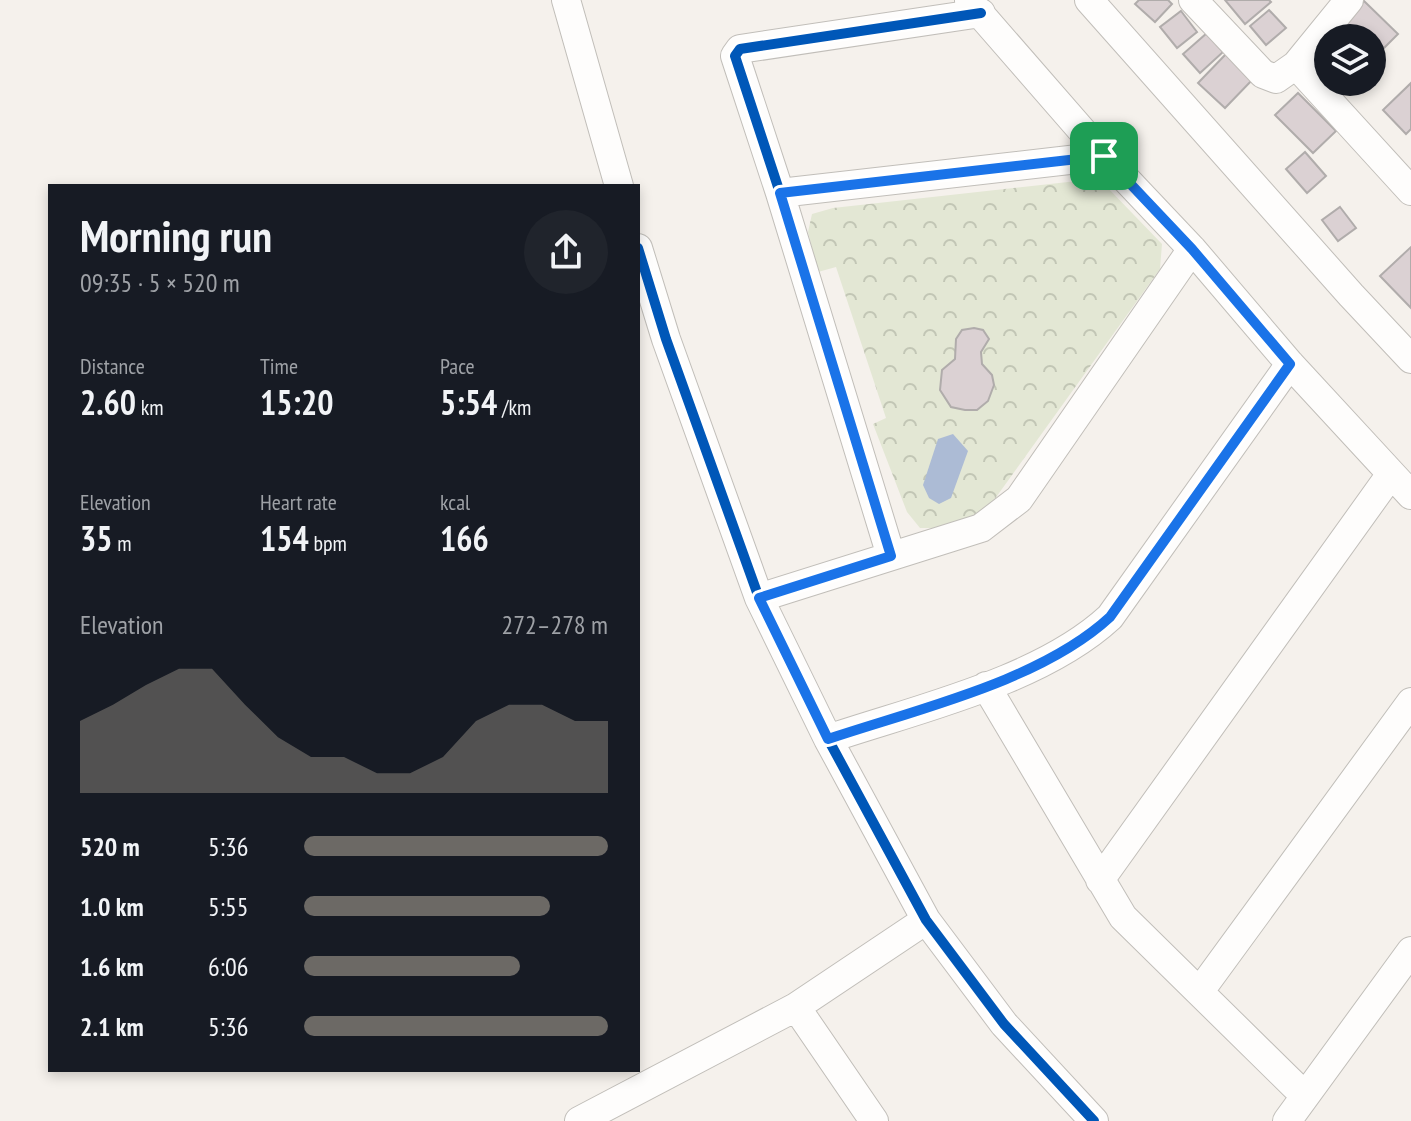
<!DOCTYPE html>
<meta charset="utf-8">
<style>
body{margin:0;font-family:"PT Sans Narrow",sans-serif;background:#20242c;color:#f1f3f6;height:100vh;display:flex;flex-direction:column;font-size:30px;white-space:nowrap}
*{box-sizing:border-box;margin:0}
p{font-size:26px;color:#9ea1a6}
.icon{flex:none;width:44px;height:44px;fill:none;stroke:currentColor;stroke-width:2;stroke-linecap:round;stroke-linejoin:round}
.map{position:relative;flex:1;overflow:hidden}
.side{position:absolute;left:48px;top:184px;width:592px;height:888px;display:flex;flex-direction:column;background:#171b24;border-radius:0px;box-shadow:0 4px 12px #0003}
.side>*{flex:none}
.tools{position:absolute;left:1314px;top:24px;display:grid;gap:16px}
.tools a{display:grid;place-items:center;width:72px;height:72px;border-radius:50%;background:#171b24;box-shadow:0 4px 12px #0003;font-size:40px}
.pin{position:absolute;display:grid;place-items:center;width:68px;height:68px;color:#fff;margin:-34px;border-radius:16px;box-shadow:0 4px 12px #0006}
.round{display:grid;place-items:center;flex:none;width:84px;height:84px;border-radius:42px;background:#20242c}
.overview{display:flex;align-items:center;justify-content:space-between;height:136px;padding:0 32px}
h1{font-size:44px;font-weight:700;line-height:60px}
.metrics{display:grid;grid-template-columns:repeat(3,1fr);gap:12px;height:136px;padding:8px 32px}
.metrics div{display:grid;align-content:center}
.metrics b{font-size:34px;font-weight:700}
.metrics small{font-size:22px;font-weight:400}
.metrics p{font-size:22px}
.chart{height:224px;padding:16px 32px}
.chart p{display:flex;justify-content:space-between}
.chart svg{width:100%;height:144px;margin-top:8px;fill:#6c6965;opacity:.7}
ul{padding:0 32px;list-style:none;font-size:26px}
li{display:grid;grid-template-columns:128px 96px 1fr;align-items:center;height:60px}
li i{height:20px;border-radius:10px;background:#6c6965}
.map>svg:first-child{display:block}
.park{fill:url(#park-crowns)}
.water{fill:#acbbd5}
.building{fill:#dbd1d3;stroke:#b0acab;stroke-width:2}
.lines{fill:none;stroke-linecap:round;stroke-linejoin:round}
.street-casing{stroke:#c1beb9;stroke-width:30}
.street{stroke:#fefdfc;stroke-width:28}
.cycleway-casing{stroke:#fff;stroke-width:15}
.cycleway{stroke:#0057b8;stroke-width:10}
.route-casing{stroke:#fff;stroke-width:16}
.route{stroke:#1a73e8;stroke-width:10}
</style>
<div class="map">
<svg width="1411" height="1121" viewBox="0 0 1411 1121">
<defs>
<pattern id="park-crowns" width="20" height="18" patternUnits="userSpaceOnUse" patternTransform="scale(2)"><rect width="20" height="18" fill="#e3e7d4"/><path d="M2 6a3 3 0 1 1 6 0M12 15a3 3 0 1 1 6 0" fill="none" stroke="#c2c6b5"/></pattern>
</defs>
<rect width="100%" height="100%" fill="#f5f1ec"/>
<path class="park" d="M1086,180l20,6 56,58 -2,25 -176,245 -47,14h-17l-13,-16 -34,-88 13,-6 -50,-151 -18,5 -10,-40 4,-18 21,-6z"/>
<path class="water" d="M953,434l15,17 -17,47 -12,6 -10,-6 -6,-13 15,-46z"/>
<path class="building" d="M1139,0h29l4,4 -17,18 -20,-18z
M1225,0h44l2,2 -26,22z
M1364,1l34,33 -22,22 -4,-4v-14h-15l-14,-15z
M1269,10l17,18 -20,17 -16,-19z
M1181,11l16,21 -20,16 -17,-21z
M1207,33l16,19 -23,21 -17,-19z
M1227,53l27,25 -29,30 -27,-25z
M1411,83v46l-5,5 -23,-24z
M1298,93l38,38 -23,22 -38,-38z
M1305,152l21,24 -19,17 -21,-24z
M1340,207l16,21 -18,13 -16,-21z
M1411,247v61l-31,-32z
M974,328l9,2 6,9 -8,13 1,12 10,11 2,10 -6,16 -11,9h-12l-14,-3 -11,-17 2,-20 13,-11 1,-20 6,-9z"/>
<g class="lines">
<g class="street-casing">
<path id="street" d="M566,0l53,186
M1089,0l262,295 60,64
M1193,0l70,74 13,5 20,-14
M1349,0l-53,65 115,126
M969,1l135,155 88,93 98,115 121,131
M780,193l324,-37
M638,248l28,91 93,259 69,141 98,181 78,104 90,97
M891,556l-111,-363 -45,-137 5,-7 241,-36
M759,598l222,-70 38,-29 173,-250
M986,686l137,231 182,179
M828,739c89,-30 213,-58 282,-122l180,-253
M1100,880l291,-406
M1200,991l211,-289
M796,1007l78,114
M579,1121l217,-114 130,-87
M1287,1121l124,-170"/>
</g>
<use href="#street" class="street"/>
<g class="cycleway-casing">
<path id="cycleway" d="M638,248l28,91 93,259 69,141 98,181 78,104 90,97
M891,556l-111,-363 -45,-137 5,-7 241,-36"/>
</g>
<use href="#cycleway" class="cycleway"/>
</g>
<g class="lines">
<g class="route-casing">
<path id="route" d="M1104,156l88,93 98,115 -180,253c-69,64 -193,92 -282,122l-69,-141 132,-42 -111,-363z"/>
</g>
<use href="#route" class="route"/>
</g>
</svg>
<div class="tools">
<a><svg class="icon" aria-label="layers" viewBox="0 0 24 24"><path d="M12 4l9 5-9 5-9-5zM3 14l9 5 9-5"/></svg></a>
</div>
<div class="pin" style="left:1104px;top:156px;background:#1e9e55"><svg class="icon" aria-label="arrive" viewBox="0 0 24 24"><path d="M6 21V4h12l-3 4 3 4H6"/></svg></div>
<section class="side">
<div class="overview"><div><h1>Morning run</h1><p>09:35 · 5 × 520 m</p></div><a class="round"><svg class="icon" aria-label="share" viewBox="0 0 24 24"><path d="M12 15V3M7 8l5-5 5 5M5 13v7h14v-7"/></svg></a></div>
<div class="metrics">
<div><p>Distance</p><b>2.60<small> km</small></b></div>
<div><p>Time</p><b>15:20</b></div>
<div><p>Pace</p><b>5:54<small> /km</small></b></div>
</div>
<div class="metrics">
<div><p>Elevation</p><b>35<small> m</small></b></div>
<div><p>Heart rate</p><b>154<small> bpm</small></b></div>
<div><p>kcal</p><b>166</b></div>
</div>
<div class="chart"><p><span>Elevation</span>272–278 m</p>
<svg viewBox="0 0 160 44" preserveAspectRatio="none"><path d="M0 44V22L10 17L20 11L30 6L40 6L50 17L60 27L70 33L80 33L90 38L100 38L110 33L120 22L130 17L140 17L150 22L160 22V44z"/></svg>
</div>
<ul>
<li><b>520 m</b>5:36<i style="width:100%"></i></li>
<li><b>1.0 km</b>5:55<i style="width:81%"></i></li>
<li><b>1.6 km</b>6:06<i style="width:71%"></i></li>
<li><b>2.1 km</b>5:36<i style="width:100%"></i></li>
</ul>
</section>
</div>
